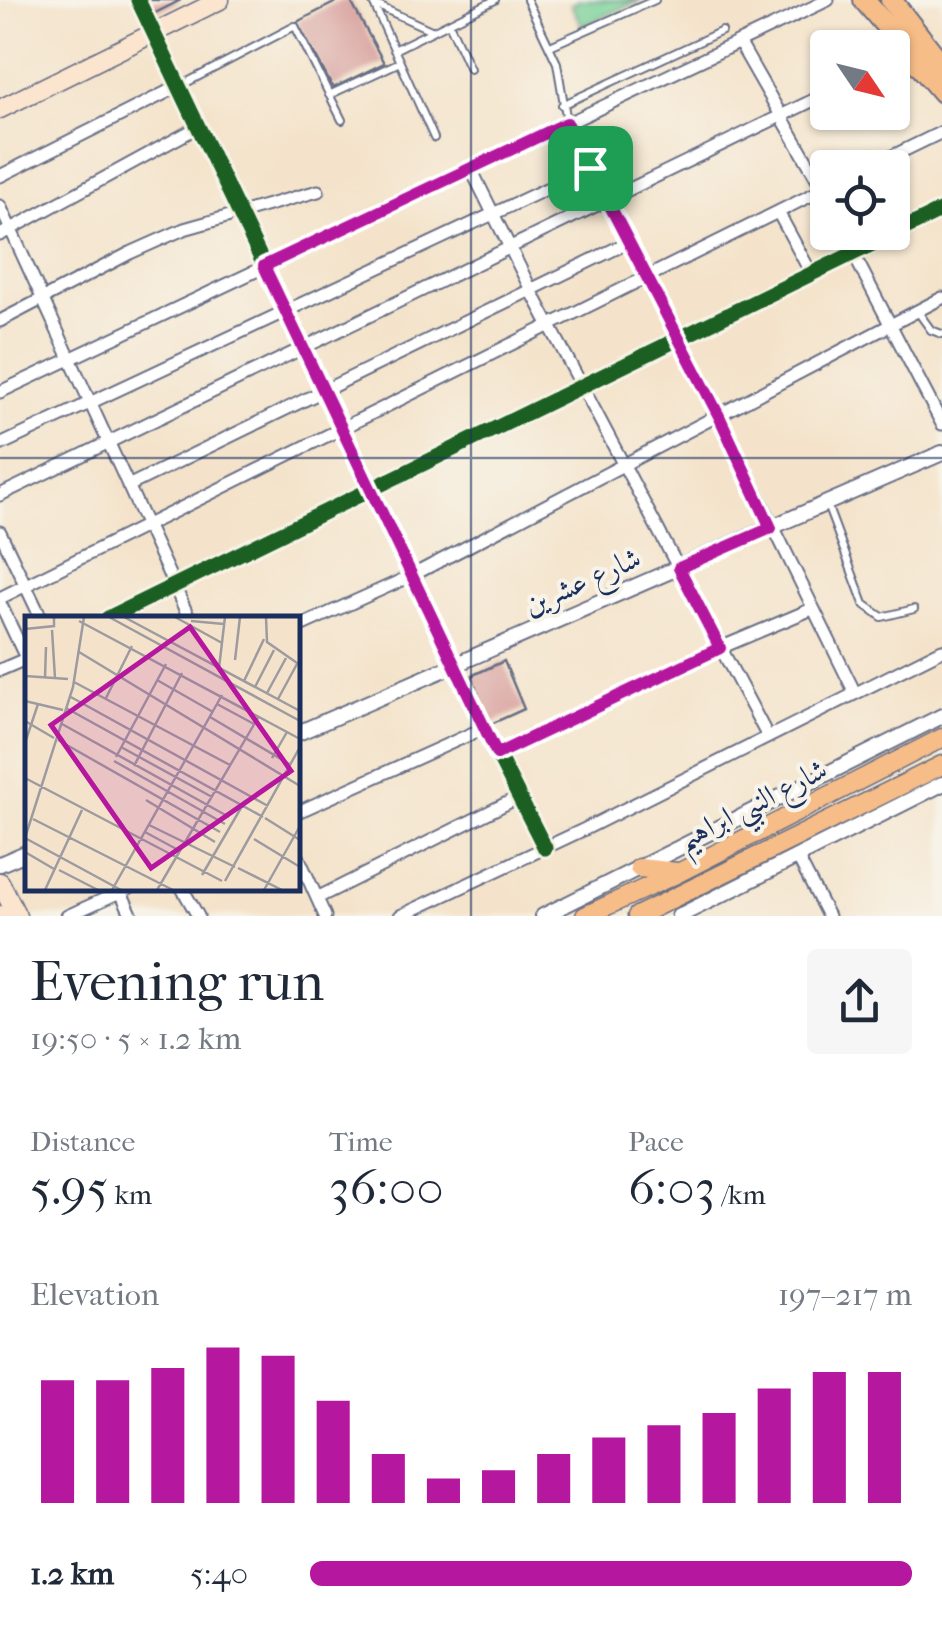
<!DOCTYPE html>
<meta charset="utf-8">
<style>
body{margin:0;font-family:"IM FELL French Canon",Amiri,serif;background:#f6f6f7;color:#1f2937;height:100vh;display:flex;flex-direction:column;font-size:38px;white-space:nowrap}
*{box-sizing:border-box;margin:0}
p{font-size:32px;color:#747a83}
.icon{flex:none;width:55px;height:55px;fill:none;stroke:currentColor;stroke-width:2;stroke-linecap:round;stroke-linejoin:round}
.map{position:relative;height:916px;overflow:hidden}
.details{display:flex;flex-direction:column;background:#fff;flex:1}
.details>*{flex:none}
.needle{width:65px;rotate:125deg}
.controls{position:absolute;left:810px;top:30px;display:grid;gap:20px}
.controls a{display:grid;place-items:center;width:100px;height:100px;border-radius:10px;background:#fff;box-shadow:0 2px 8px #0004;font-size:50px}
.pin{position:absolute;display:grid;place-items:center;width:85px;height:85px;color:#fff;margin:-42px;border-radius:20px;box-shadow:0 5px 15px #0006}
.round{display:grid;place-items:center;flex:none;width:105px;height:105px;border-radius:10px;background:#f6f6f7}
.overview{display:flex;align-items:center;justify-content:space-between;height:170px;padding:0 30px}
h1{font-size:55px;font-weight:600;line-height:75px}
.stats{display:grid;grid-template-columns:repeat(3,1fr);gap:15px;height:170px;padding:10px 30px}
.stats div{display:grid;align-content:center}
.stats b{font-size:50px;font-weight:600}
.stats small{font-size:28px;font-weight:400}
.stats p{font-size:28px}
.chart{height:280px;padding:20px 30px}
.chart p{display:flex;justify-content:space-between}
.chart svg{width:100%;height:180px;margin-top:10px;stroke:#b5179e;stroke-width:6}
ul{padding:0 30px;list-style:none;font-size:32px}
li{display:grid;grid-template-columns:160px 120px 1fr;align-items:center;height:75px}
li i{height:25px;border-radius:12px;background:#b5179e}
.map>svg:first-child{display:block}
.green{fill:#79d299;stroke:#4a807c;stroke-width:2.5}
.building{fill:#d59997}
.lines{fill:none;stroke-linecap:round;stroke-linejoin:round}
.service-casing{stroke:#676e84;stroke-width:10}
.minor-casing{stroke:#676e84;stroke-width:15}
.tertiary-casing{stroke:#676e84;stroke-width:18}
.secondary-casing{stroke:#676e84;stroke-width:21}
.primary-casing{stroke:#676e84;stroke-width:21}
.trunk-casing{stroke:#676e84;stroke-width:24}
.service{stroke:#fff;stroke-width:6}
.minor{stroke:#fff;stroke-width:11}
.tertiary{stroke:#fff;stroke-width:14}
.secondary{stroke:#fce5cf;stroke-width:18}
.primary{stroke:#f7bd88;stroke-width:18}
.trunk{stroke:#f7bd88;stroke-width:20}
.cycleway-casing{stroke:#f7f3e8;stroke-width:21}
.cycleway{stroke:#1b5e20;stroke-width:15}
.route-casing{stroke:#fff;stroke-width:20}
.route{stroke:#b5179e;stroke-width:12}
.grid{fill:none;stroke:#1b2f5e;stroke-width:2.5;stroke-opacity:0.55}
.labels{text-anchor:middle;stroke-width:8;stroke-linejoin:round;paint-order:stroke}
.street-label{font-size:30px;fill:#1b2f5e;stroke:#f7f3e8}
.inset-road{fill:none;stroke:#9d9b9f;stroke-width:2.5}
.view{fill:#b5179e;fill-opacity:0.15;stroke:#b5179e;stroke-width:5}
.inset-edge{fill:none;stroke:#1b2f5e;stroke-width:5}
</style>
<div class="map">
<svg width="942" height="916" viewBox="0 0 942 916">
<rect width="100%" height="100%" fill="#f7f3e8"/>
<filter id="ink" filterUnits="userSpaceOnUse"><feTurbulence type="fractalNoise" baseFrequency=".01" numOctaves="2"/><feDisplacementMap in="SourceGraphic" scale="20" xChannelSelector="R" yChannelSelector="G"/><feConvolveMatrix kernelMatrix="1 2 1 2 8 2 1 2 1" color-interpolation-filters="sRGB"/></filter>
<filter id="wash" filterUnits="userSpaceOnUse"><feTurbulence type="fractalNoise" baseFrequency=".0048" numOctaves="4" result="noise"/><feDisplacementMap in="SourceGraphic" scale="40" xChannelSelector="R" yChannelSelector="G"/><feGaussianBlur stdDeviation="2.25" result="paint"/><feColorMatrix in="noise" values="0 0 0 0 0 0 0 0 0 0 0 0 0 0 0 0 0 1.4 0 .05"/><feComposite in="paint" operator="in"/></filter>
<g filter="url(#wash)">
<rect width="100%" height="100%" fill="#f4e3ca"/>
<path class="green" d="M580,0h61l-59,26 -11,-22z"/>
<g id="blocks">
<path class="building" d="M146,0h35l-28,14z
M340,0h10l34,63 -51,25 -36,-66z
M504,661l20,48 -33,15 -20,-48z"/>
</g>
</g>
<g filter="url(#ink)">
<use href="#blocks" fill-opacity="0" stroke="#676e84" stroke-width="2.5"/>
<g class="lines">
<g class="service-casing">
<path id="service" d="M372,0l62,138
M527,0l30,63 10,59
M374,4l57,26
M449,23l21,46
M550,46l105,-46
M394,50l101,-50
M180,86l115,-60 47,94
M329,95l71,-33
M562,105l160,-74
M918,312l13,18 11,4
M827,505l37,99 18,13 32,-8"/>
</g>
<g class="minor-casing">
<path id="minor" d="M153,33l331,695 61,120
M739,42l84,147
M567,123l152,293 136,277
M868,168l74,-36
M471,169l60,121 237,447
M0,176l179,-90
M0,206l189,412
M778,212l34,63
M0,235l198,-108
M854,255l88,169
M0,321l130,-68 54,-24 134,-38
M0,392l828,-392
M0,445l591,-277
M128,486l501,-244
M0,495l828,-402
M0,532l41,86
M0,598l828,-411
M0,603l26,55
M108,618l834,-408
M298,627l113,-51 531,-278
M0,670l28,-12
M497,754l223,-106 92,-39
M298,812l186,-84
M298,856l27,60
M798,858l30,58
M119,888l13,28
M182,888l16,28
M317,898l202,-101
M67,916l62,-28
M400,916l185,-87 357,-179"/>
</g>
<g class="tertiary-casing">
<path id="tertiary" d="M138,0l15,33
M298,733l644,-280
M0,864l28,-12
M543,916l399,-200
M679,916l263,-132"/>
</g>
<g class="secondary-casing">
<path id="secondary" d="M0,109l220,-109
M0,882l17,34
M0,915l1,1"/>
</g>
<g class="primary-casing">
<path id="primary" d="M639,868l39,4
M585,916l93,-43 264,-135
M637,916l305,-151"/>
</g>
<g class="trunk-casing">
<path id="trunk" d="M864,0l78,92
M891,0l51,65"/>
</g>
<use href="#service" class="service"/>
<use href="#minor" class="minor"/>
<use href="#tertiary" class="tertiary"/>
<use href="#secondary" class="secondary"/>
<use href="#primary" class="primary"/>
<use href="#trunk" class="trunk"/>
<g class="cycleway-casing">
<path id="cycleway" d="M138,0l346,728 61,120
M108,618l834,-408"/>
</g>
<use href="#cycleway" class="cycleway"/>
</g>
</g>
<g class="lines" filter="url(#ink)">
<g class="route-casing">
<path id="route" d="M567,123l152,293 52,112 -92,40 41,80 -223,106 -233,-488z"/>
</g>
<use href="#route" class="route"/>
</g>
<path class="grid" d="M471,0v916M0,458h942"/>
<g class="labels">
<g class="street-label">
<text transform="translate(582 581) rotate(-24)" y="10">شارع عشرين</text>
<text transform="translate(752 804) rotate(-27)" y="10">شارع النبي ابراهيم</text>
</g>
</g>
<g transform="translate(25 616)">
<rect width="275" height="275" fill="#f4e3ca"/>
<path class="inset-road" d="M84,1l191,104M99,1l176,94M150,1l47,26M241,1l1,25 33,23M54,5l221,118M166,5l33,3M0,13l29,-3v-9M27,14l3,48M54,36l221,134M210,44l5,-43M194,52l6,-51M0,60l43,3M20,61l1,-30M132,64l56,32M219,65l20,-42M49,66l156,83M230,71l19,-37M242,77l19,-35M44,80l199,110M81,82l26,-52M253,83l19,-35M0,85l38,9M192,88l37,20M41,92l197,109M185,101l81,48M0,105l29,17M37,108l167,93M33,124l162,92M0,127l13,-39M96,131l91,50M91,141l50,-93M247,142l15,-26M89,145l111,63M109,150l48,-93M0,162l197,103M121,184l69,42M240,202l35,22M8,203l140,71M124,209l86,42M120,216l35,19M0,222l96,52M0,222l48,-151 11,-70M229,223l46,28M0,236l29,17M213,252l44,22M34,254l39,20M177,259l43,-74M200,265l75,-134M20,274l37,-80M87,274l110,-195M132,274l102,-174M239,274l36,-64"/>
<path class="view" d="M165,11l101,144 -140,97 -100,-143z"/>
<rect width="275" height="275" class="inset-edge"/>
</g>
</svg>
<div class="controls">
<a><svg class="needle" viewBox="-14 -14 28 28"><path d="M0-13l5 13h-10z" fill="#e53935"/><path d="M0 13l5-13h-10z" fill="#747a83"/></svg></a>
<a><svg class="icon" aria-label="locate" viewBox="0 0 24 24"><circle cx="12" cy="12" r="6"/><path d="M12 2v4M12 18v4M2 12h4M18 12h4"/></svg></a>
</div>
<div class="pin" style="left:590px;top:168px;background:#1e9e55"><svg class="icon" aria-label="arrive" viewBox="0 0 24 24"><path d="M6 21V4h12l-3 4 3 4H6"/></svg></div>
</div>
<section class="details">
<div class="overview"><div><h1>Evening run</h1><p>19:50 · 5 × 1.2 km</p></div><a class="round"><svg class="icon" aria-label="share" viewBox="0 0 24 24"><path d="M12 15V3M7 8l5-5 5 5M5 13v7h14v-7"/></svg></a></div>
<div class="stats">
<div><p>Distance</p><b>5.95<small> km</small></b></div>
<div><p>Time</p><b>36:00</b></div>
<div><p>Pace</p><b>6:03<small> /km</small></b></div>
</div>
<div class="chart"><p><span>Elevation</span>197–217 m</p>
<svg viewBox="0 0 160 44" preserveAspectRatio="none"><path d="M5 44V14M15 44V14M25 44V11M35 44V6M45 44V8M55 44V19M65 44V32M75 44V38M85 44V36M95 44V32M105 44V28M115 44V25M125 44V22M135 44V16M145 44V12M155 44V12"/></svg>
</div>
<ul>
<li><b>1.2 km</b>5:40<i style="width:100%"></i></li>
</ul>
</section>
